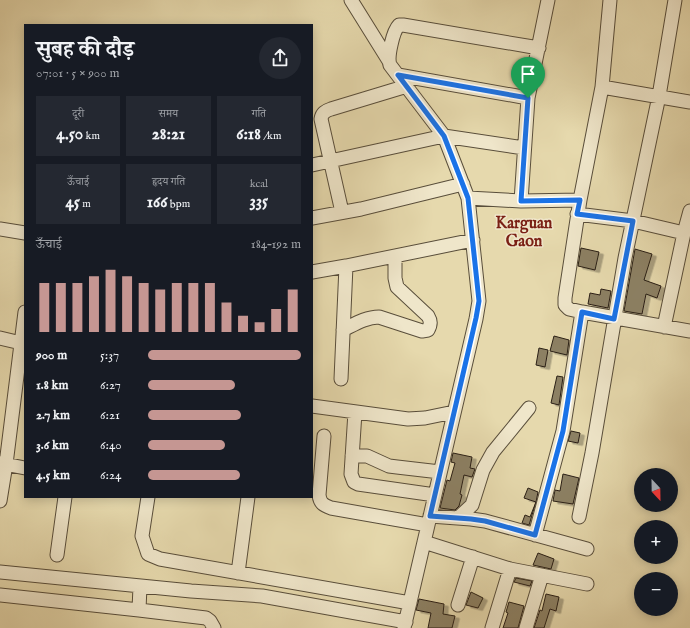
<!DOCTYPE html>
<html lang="hi">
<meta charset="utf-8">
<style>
body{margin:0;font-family:"IM FELL English","Noto Serif Devanagari",serif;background:#242831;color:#f1f3f6;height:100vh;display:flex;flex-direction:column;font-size:15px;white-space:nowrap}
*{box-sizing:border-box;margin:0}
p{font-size:13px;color:#9ea1a6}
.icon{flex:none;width:22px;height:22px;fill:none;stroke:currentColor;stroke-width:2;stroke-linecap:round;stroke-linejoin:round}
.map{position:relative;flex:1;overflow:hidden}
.panel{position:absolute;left:24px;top:24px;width:289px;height:474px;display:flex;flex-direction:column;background:#171b24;border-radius:0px;box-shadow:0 2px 10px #0003}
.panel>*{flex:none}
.needle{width:26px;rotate:158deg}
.fabs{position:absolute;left:634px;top:468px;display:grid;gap:8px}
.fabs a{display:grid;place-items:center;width:44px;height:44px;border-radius:50%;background:#171b24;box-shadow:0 2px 10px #0003;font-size:20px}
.pin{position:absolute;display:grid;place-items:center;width:34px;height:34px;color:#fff;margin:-41px -17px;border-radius:50% 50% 50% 0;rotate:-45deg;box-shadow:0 0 4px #0007}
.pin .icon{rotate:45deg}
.round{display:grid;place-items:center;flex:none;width:42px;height:42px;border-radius:21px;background:#242831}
.summary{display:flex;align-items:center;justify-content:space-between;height:68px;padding:0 12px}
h1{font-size:22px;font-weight:700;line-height:30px}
.metrics{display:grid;grid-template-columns:repeat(3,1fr);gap:6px;height:68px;padding:4px 12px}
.metrics div{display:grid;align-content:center;border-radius:0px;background:#242831;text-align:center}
.metrics b{font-size:17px;font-weight:700}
.metrics small{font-size:11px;font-weight:400}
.metrics p{font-size:11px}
.chart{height:112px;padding:8px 12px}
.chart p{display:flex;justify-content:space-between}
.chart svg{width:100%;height:72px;margin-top:4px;stroke:#c59692;stroke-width:6}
ul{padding:0 12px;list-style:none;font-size:13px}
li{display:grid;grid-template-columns:64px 48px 1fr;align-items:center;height:30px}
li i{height:10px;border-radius:5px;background:#c59692}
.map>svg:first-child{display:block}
.building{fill:#8c8064;stroke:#2a1f15;filter:url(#shadow)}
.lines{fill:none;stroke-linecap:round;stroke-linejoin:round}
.minor-casing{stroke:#594e3b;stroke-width:15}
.minor{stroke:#efe6ca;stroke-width:13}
.route-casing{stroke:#fff;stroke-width:8}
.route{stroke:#1a73e8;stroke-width:5}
.labels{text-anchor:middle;stroke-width:3;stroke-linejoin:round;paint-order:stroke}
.quarter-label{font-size:16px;font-weight:bold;fill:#7a1f14;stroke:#efe6ca}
</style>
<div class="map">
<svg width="690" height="628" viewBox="0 0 690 628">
<defs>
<filter id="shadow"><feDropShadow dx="4.5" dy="2.5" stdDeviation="0" flood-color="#0004"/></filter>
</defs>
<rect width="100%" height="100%" fill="#e6d9ad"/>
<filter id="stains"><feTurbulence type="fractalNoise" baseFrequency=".005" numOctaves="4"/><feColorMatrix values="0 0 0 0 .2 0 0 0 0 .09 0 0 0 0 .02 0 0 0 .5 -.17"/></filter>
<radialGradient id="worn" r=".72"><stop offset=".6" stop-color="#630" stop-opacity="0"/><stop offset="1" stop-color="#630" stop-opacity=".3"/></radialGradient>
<path class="building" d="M581,248l18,4 -4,18 -17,-4z
M635,249l17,5 -8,26 17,6 -4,12 -11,-4 -4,20 -18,-3z
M601,289l10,2 -3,17 -20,-4 2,-11 10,2z
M554,336l15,4 -2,15 -17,-4z
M539,348l9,2 -3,17 -9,-2z
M557,376l6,1 -4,28 -8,-2z
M571,431l9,2 -2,10 -10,-2z
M453,453l19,4 -2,11 5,1 -3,8 -8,-2 -4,19 2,1 -3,11 -4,4 -15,-2 7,-28 3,1 5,-18 -4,-1z
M563,474l16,4 -6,26 -20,-3 2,-11 5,1z
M528,488l10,4 -2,10 -12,-4z
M536,502l-7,23 -7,-2 3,-8 5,2z
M538,553l16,6 -3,10 -18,-4z
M516,578l16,3 -2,5 -16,-4z
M471,592l12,6 -5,10 -12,-3z
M546,594l13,3 -3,14 -6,-2 -6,19h-10l6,-18 2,1z
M419,599l25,5 -1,10 12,2 -3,12h-24l3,-15 -15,-3z
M509,602l15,4 -6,22h-15l5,-15 -2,-1z"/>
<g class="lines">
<g class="minor-casing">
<path id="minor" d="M351,0l38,61
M398,75l130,23
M602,87l88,15
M312,165l132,-29 80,12
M468,198l53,3 59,-1 22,-113 8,-87
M521,201l7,-103 20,-98
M342,212l-21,-93c1,-6 4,-8 10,-10l76,-23
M577,214l56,7 51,12
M312,218l49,-9 102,-25
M0,229l25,4
M312,272l34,-6
M582,312l108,19
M664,327l20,-94 6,-22
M343,330c12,-6 23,-13 36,-13l43,14 6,-1c3,-6 3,-9 0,-14l-31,-29 -2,-9v-22
M0,338l21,5
M341,379l5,-113 127,-26
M312,406l96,13 17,-1 29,-6
M355,412l-4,62 3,8 4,2 77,11
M324,436l-5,59c1,8 4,10 12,13l97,17
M352,456h15l22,10 8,1 43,5
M0,463l25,5
M148,497l-6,39 6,18 12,5 250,44
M0,501l6,-37 19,-152
M430,516l41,3 14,2 102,28
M579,517l13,-64 33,-195 34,-162 16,-96
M458,518l14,-13 11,-35 10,-18 36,-44
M535,535l28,-104 19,-119 -13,-3 -4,-4v-7l15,-98
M424,542l86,27 77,15
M57,555l8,-58
M0,572l191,19 71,5 144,26
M238,573l10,-76
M140,586l-1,24 67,8 4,3 4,7
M0,595l139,15
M458,605l15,-48
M404,628l72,-309 3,-18 -11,-103 -24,-62 -54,-71c-3,-8 3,-34 9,-40h4l136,23
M492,628l18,-59
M526,628l16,-53"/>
</g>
<use href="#minor" class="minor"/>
</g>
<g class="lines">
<g class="route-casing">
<path id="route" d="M398,75l130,23 -7,103 59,-1 -3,14 56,7 -19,98 -32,-7 -19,119 -28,104 -50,-14 -14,-2 -41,-3 46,-198 3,-17 -11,-103 -24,-62z"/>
</g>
<use href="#route" class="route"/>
</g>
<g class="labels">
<g class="quarter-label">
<text x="524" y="228">Karguan<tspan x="524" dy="18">Gaon</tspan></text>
</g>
</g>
<rect width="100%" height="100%" filter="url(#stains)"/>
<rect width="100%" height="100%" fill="url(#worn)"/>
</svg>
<div class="fabs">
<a><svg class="needle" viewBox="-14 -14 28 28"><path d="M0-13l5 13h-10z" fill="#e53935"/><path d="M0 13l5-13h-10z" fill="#9ea1a6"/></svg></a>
<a>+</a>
<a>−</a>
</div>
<div class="pin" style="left:528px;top:98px;background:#1e9e55"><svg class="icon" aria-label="arrive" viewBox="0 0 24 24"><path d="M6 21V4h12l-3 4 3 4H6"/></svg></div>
<section class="panel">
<div class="summary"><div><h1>सुबह की दौड़</h1><p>07:01 · 5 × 900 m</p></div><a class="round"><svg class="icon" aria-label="share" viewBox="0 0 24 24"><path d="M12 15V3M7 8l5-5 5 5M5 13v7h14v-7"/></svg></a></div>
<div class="metrics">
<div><p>दूरी</p><b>4.50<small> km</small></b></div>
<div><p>समय</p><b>28:21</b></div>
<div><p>गति</p><b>6:18<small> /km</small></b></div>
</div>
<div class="metrics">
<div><p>ऊँचाई</p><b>45<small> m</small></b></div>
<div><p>हृदय गति</p><b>166<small> bpm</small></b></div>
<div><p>kcal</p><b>335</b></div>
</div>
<div class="chart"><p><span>ऊँचाई</span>184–192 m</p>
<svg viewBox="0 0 160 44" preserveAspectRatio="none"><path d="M5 44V14M15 44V14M25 44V14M35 44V10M45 44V6M55 44V10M65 44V14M75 44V18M85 44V14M95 44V14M105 44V14M115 44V26M125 44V34M135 44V38M145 44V30M155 44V18"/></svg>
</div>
<ul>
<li><b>900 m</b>5:37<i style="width:100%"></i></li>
<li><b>1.8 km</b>6:27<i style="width:57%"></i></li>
<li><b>2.7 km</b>6:21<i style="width:61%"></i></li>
<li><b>3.6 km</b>6:40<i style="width:50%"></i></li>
<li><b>4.5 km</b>6:24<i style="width:60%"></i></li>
</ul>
</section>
</div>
